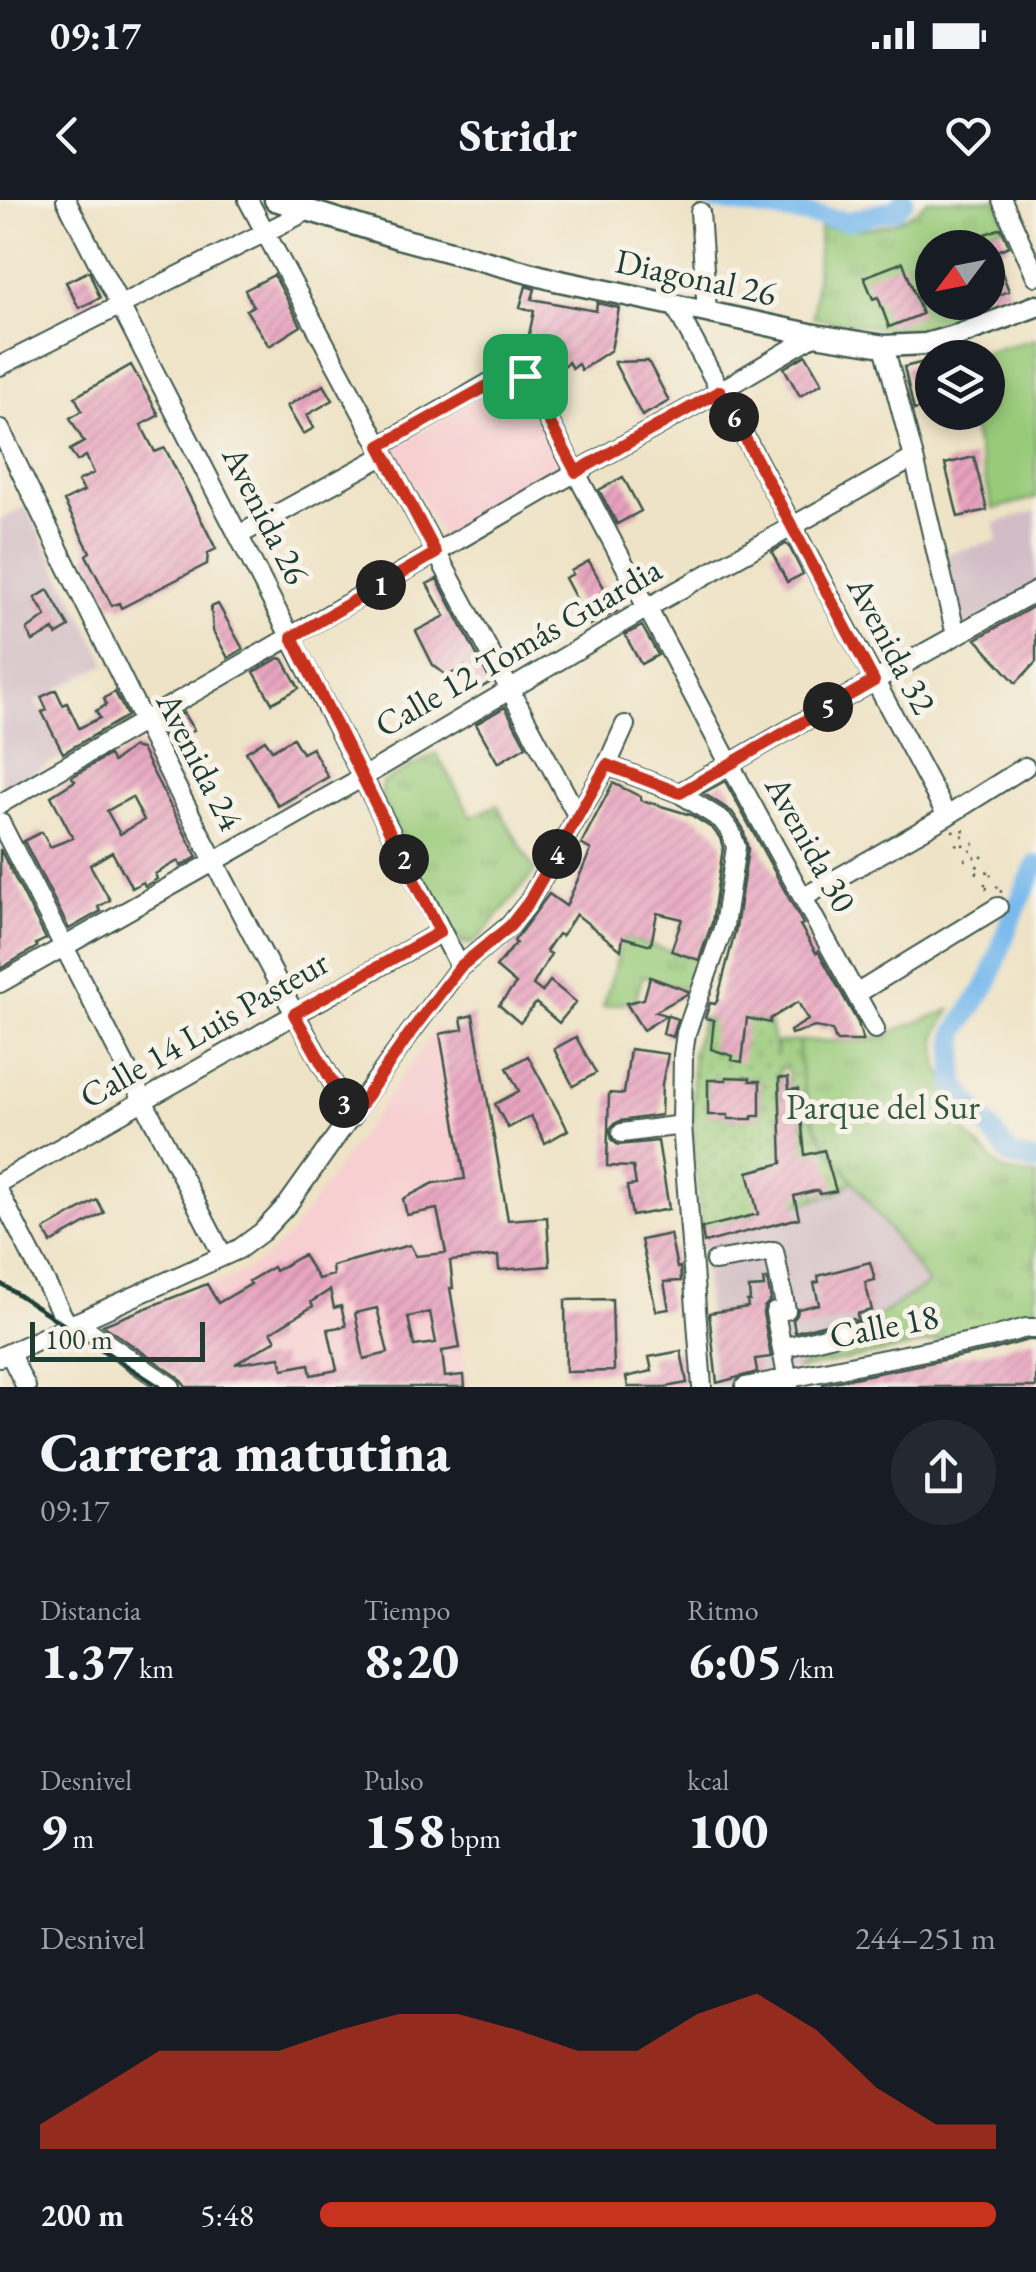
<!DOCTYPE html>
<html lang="es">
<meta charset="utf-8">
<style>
body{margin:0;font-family:"EB Garamond",serif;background:#242831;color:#f1f3f6;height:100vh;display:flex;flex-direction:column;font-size:38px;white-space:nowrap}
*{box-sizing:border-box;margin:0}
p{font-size:32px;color:#9ea1a6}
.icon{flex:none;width:55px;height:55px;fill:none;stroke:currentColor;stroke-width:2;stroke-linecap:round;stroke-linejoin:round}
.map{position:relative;height:1187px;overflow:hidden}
.sheet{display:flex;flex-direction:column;background:#171b24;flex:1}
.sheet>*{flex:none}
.needle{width:65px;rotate:238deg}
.buttons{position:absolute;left:915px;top:30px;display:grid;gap:20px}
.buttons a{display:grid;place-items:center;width:90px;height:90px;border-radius:50%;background:#171b24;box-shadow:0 5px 15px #0003;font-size:50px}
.scale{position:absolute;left:30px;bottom:25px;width:175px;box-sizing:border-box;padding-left:10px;border:5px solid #1f3d34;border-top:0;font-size:28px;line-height:35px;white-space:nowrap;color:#1f3d34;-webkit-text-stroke:8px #f7f3e8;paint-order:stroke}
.pin{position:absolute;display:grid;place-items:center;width:85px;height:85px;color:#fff;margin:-42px;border-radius:20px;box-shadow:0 5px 15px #0006}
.km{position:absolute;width:50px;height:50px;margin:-25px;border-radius:50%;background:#222;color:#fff;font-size:28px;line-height:50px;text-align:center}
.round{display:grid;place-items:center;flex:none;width:105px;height:105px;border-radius:52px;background:#242831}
.summary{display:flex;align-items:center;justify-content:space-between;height:170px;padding:0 40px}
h1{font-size:55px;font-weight:800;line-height:75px}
.stats{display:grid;grid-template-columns:repeat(3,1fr);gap:15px;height:170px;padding:10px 40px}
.stats div{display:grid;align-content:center}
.stats b{font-size:50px;font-weight:800}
.stats small{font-size:28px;font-weight:400}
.stats p{font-size:28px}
.chart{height:280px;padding:20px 40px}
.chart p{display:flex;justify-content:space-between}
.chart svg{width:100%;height:180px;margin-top:10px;fill:#c8321e;opacity:.7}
ul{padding:0 40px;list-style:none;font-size:32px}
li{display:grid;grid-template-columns:160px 120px 1fr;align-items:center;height:75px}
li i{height:25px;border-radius:12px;background:#c8321e}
.status{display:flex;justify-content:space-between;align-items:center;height:70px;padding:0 50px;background:#171b24;direction:ltr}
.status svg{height:28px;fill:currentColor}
header{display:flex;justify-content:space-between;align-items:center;height:130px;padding:0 40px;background:#171b24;font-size:45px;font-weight:800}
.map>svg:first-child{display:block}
.built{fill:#f7cfd1}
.industrial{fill:#d2bdc6}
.grass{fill:url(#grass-tufts);stroke:#5c8456;stroke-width:2.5}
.garden{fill:url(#garden-dots);stroke:#5c8456;stroke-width:2.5;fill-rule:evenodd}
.pitch{fill:#98ca79;stroke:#5c8456;stroke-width:2.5}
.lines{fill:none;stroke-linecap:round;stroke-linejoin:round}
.river{stroke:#78baed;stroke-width:20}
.building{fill:url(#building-hatch);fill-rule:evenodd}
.minor-casing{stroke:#3e564a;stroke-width:22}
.major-casing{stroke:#3e564a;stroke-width:25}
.path{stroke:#3e564a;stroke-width:2.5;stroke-dasharray:2.5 8;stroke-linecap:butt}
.minor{stroke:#fff;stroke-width:18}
.major{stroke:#fff;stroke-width:20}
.rail{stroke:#1f3d34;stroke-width:4}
.route-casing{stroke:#fff;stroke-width:20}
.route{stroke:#c8321e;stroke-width:12}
.labels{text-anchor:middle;stroke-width:10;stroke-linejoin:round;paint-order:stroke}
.street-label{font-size:35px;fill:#1f3d34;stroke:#f7f3e8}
.park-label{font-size:35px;fill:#375942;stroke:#f7f3e8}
</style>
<div class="status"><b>09:17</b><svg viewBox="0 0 49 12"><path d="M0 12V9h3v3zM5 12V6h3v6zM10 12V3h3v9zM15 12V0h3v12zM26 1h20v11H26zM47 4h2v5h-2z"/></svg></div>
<header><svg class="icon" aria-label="back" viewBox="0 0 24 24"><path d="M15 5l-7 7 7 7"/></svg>Stridr<svg class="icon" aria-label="heart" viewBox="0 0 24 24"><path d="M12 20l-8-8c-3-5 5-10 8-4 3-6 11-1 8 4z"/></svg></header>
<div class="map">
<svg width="1036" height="1187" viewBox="0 0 1036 1187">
<defs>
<pattern id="grass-tufts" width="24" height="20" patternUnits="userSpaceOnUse" patternTransform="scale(2.5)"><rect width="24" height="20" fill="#98ca79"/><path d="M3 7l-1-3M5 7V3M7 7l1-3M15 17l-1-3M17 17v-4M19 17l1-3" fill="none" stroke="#7ba564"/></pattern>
<pattern id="garden-dots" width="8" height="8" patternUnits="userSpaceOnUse" patternTransform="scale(2.5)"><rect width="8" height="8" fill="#98ca79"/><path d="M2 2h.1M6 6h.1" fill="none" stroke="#7ba564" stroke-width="1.8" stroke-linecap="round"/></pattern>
<pattern id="building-hatch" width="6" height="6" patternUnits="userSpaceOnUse" patternTransform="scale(2.5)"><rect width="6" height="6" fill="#e9a3c0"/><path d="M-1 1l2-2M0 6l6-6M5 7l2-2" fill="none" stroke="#bc869d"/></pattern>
</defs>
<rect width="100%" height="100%" fill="#f7f3e8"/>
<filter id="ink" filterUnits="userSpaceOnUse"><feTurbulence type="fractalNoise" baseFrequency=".01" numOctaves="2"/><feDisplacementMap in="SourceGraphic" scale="20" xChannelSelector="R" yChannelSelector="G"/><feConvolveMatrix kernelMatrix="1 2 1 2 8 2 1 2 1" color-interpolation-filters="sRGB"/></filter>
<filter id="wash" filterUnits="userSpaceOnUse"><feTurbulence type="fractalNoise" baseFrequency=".0048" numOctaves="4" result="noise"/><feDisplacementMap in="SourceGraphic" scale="40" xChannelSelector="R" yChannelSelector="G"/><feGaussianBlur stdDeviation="2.25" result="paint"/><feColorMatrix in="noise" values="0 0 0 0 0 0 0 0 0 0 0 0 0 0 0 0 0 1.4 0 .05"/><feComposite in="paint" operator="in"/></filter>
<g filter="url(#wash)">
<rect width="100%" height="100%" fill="#eee3c6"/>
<path class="built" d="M514,176l51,91 -122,74 -48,-93z
M439,824l38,222 -25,4 15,137h-199l-61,-103 30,-8 26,-16 27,-25z"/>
<path class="industrial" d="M26,307l81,157 -71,36 28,56 -63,34 -1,-270z
M1036,311v77l-74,40 -17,-74 53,-13 -3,-18z
M853,981l75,103 -133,86 -82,17 -12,-158 135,-35z"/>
<path class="grass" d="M927,0h69l11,25 -58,22 -17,1v54l36,1 5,11 -28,9 -50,7 -82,-12 7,-90c39,2 79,4 107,-28z
M436,553l36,64 25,-12 38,66 -59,71c-9,3 -14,3 -22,-4l-73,-138 1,-17z
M623,737l80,24 -13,30 -47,-16 -8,26 -32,6z
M950,810l-13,24 1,30 30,72 36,35 32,5v145l-241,49 133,-86 -106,-146c-14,-31 -24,-63 -23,-97h67z"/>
<path class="garden" d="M703,818l22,4 19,-4 26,5 7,33v-13l22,-2c-1,31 7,66 21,94 9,16 22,31 33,46l-17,13 -135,35 -7,-88 -2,-87zM779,868l9,1 1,21h9l6,56 -22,12zM727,877l22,1 1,3h10v35h-8l-1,3h-22l-1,-4h-19v-35h17z"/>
<path class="pitch" d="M1036,139v159l-43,11 -25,-96 20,-1v-54l-24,-1z"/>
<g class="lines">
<path class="river" d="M713,0l135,21 48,-12 8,-9
M1036,665l-26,57 -21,59 -33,51 -2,51 57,73 25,6"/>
</g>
<g id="blocks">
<path class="building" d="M1001,28l8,18 -15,6 15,39 -21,8v-51l-36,-1z
M903,62l19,52 -33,13 -11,-30 -5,2 -9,-22z
M89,71l11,27 -21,10 -13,-26z
M274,75l27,51 -32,20 -23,-36 7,-4 -8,-16z
M526,86l9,3 -3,10 64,12 1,-8 22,5 -8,42 -30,20 -3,-6 -6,4 -4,-6 -4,4 -3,-5 -5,3 -3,-5 -6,4 -7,-16 -5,14 -11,-2 10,-48 -14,-4z
M806,155l16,28 -22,13 -16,-28z
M932,160v46l-18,4 -10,-43z
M648,161l21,40 -27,15 -28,-54z
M131,165l28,50 -18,10 14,27 10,-4 51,101 -8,4 -1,11 -86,44 -2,-5 -7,3 -26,-51 4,-3 -26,-51 20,-10 -6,-10 16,-8 -8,-17 -9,5 -7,-11 14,-8 -14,-24 12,-7 -7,-14z
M324,185l9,15 -26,15 7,13 -11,6 -16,-28z
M974,257l13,53 -29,7 -13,-53z
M623,277l18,34 -24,13 -18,-34z
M786,344l3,2 14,28 -16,8 -15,-30z
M589,361l28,50 -27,14 -25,-47 8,-4 -2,-3z
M437,379l54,103 -14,8 -12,-23 -18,9 -14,-11 -17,-34 29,-15 -18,-32z
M48,390l21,37 -13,8 -2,-5 -21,11 -6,-11 19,-14 -11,-18z
M218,404l25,45 -15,9 -15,-27 -2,-24z
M1036,405v57l-20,21 -40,-44z
M642,426l16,29 -17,9 -16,-29z
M279,458l4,1 16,29 -27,15 -18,-31z
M56,490l7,15 4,-2 12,25 21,-10 -4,-7 10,-6 -2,-7 11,-6 12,24 -64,37 -21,-41 5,-2 -6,-13z
M505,507l21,39 -28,17 -22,-39z
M183,513l11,17 -25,15 -9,-19z
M293,538l9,15 10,-5 16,29 -50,29 -32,-54 19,-12 7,10z
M133,547l8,2 3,6 53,102 -16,9 -3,-5 -23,13 2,5 -12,7 -2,-4 -11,6 -20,-36 -22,13 20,35 -12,7 3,4 -32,18 -45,-88 18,-9 8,15 23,-9 -22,-42 24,-15 -3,-4 37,-22 4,7zM132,597l12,23 -24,14 -13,-23z
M725,581l78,143 -3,1 16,28 2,-2 40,72 5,18h-27l-4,-11 -17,-3 -24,7 -1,-3 18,-11 -10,-18 -28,17v4l-23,-5 -5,44 -10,-2 1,-4 -22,-7 3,-29 -9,-2 5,-15 5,1 2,-3 19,-73 12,-79 -5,-21 -11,-16 -29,-19z
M613,583l28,14v3l50,15 22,14 7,9 3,10 -11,75 -13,37 -28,-9 11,-32 -25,-6 -6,32 -28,-8 -2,13 -45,-36 -14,22 -4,-2 -12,17 5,3 -18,31 9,7 8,-11 26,21 -17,21 -23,-20 -16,20 -21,-18 17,-21 -20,-17 20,-24 -2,-2 35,-47 17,12 25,-56 -10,-6z
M0,649l46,90 -10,5 1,3 -37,22z
M650,777l38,14 -1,3 -32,18 23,7 -5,18 -10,-3 4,-19 -24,15 -17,-27 18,-4z
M473,815l35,205 39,-3 3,49 -51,4 -1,-14 -48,5 3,27h-3l10,60 -18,3 3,26 19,-2 1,12h-279l-8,-10 -75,-52 104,-41 11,19 33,-19 -2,-3 24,-14 2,4 28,-16 15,24 15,-4 -1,-9 78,-21 6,11 30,-3 -9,-44 -30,6 -4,-16 31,-16 31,-4 -25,-145 23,-5 -2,-11zM330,1090l4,18 7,-2 5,20 -18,3 9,41 -26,5 -2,-11 -26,5 -3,-12 -45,7 41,-24 -5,-8 42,-26 -2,-4zM377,1108l11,45 -24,6 -9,-46zM430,1112l6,31 -22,3 -6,-29z
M576,837l20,36 -23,13 -19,-37z
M630,849l38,5 -6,30 -1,31 -41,6 -6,3 -4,5 2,11 6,5 40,-4 11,68 -37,7 -5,-30 9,-1 -3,-18 -26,-1 2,-73 15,1z
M528,856l40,74 -23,13 -14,-27 -23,12 -13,-24 24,-13 -12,-23z
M726,877l24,1v3h10v35h-8v3h-24v-4h-20v-35h18z
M779,878h9l1,12 9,-1 7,66 19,-5 12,41 -16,3 -2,-4 -24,6 5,22 -95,25 -2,-15 56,-14 -10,-42 34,-9z
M97,1000l7,13 -53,30 -7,-13z
M670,1034l7,34 3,-1 1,14 -17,1 5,27 -13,2 -15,-71z
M870,1062l5,18 -10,2 7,28 -15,4 2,9 -6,-4h-7l-51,13 -2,-12 4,-5 1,-6 21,-5 -5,-21 5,-1 -1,-6z
M767,1079l4,21 -7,7 -1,6 8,44 -16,2 2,13 -40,11 -8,-70 39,-6 -1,-6h3l-1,-13 15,-1 -1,-7z
M612,1099l2,72 -48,1 -1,-72z
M1028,1140h8v47h-212l-1,-3 170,-34z
M681,1151l6,32 -22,4h-37l-2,-10 26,-6 -3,-14z"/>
</g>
</g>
<g filter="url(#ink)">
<use href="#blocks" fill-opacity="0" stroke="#3e564a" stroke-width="2.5"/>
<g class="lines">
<g class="minor-casing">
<path id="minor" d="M66,0l394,767
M248,0l330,617
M1002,0l34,76
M700,12l7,100
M675,106l272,510
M884,146l30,112 42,177
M0,166l309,-156
M0,229c113,232 225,464 352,688
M380,246l128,-74 7,-1 10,5 204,387 146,266
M239,335l146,-80
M607,565l18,-40
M679,593l43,27 9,12 5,15 -12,79 -38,107 -3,22 -1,70 20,262
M0,604l576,-332 144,-81 95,-56
M0,622l223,434
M804,697l143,-81 78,-49
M0,783l363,-206 284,-169 267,-150
M856,794l142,-87
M622,933l60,-8
M0,982l440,-250
M0,994l68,132
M715,1061l59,-10 12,59 -11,2 14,75
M76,1122l95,65
M782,1148l67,-17
M10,1154l16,33
M0,1157l239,-108 23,-17 26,-28 122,-171 50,-66 50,-42 18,-22 79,-138 72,28 195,-112 162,-90
M745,1187l245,-49 36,-10h10"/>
</g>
<g class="major-casing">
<path id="major" d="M275,0l123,38 157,42 260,55 69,11 42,-2 32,-9 78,-29"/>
</g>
<path class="path" d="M952,631l15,-1 -12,16 20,-3 -10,17 18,-5 -9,18 19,-2 -11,18 20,-3 -2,9"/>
<use href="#minor" class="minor"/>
<use href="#major" class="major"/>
<path class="rail" d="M0,1083l160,104"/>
</g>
</g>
<g class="lines" filter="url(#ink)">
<g class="route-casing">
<path id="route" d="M514,171l11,5 51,96 144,-81 154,290 -194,112 -73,-28 -79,138 -18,23 -50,41 -50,66 -58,84 -58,-103 146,-82 -148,-295 144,-84 -56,-107z"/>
</g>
<use href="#route" class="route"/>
</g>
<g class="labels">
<g class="street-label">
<text transform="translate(696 77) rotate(12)" y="12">Diagonal 26</text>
<text transform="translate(266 315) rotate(63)" y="12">Avenida 26</text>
<text transform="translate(892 445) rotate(62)" y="12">Avenida 32</text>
<text transform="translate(518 447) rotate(-30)" y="12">Calle 12 Tomás Guardia</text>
<text transform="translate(200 561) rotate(63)" y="12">Avenida 24</text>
<text transform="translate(811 644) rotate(61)" y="12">Avenida 30</text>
<text transform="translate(204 829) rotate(-30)" y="12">Calle 14 Luis Pasteur</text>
<text transform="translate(884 1126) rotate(-11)" y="12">Calle 18</text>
</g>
<g class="park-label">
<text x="883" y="919">Parque del Sur</text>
</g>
</g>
</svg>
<div class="buttons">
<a><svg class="needle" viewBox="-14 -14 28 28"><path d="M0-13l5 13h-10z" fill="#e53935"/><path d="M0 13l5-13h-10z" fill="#9ea1a6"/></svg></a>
<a><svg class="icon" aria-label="layers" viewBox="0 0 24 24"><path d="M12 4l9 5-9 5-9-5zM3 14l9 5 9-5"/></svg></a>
</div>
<div class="scale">100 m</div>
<div class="pin" style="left:525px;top:176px;background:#1e9e55"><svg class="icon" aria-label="arrive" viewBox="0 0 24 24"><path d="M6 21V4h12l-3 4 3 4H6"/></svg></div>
<b class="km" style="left:381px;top:385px">1</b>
<b class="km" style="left:404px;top:659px">2</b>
<b class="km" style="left:344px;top:903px">3</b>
<b class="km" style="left:557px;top:654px">4</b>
<b class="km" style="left:828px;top:507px">5</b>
<b class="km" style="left:734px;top:217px">6</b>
</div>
<section class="sheet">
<div class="summary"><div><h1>Carrera matutina</h1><p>09:17</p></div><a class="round"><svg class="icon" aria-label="share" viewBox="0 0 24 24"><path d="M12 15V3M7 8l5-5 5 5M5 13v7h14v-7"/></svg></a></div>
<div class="stats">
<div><p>Distancia</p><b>1.37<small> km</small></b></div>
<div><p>Tiempo</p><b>8:20</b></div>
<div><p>Ritmo</p><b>6:05<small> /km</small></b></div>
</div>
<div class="stats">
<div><p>Desnivel</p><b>9<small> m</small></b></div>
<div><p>Pulso</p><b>158<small> bpm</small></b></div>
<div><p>kcal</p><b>100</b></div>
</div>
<div class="chart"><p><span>Desnivel</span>244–251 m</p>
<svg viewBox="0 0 160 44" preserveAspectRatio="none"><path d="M0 44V38L10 29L20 20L30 20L40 20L50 15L60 11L70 11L80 15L90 20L100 20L110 11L120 6L130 15L140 29L150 38L160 38V44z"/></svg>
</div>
<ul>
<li><b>200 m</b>5:48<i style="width:100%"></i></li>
</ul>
</section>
